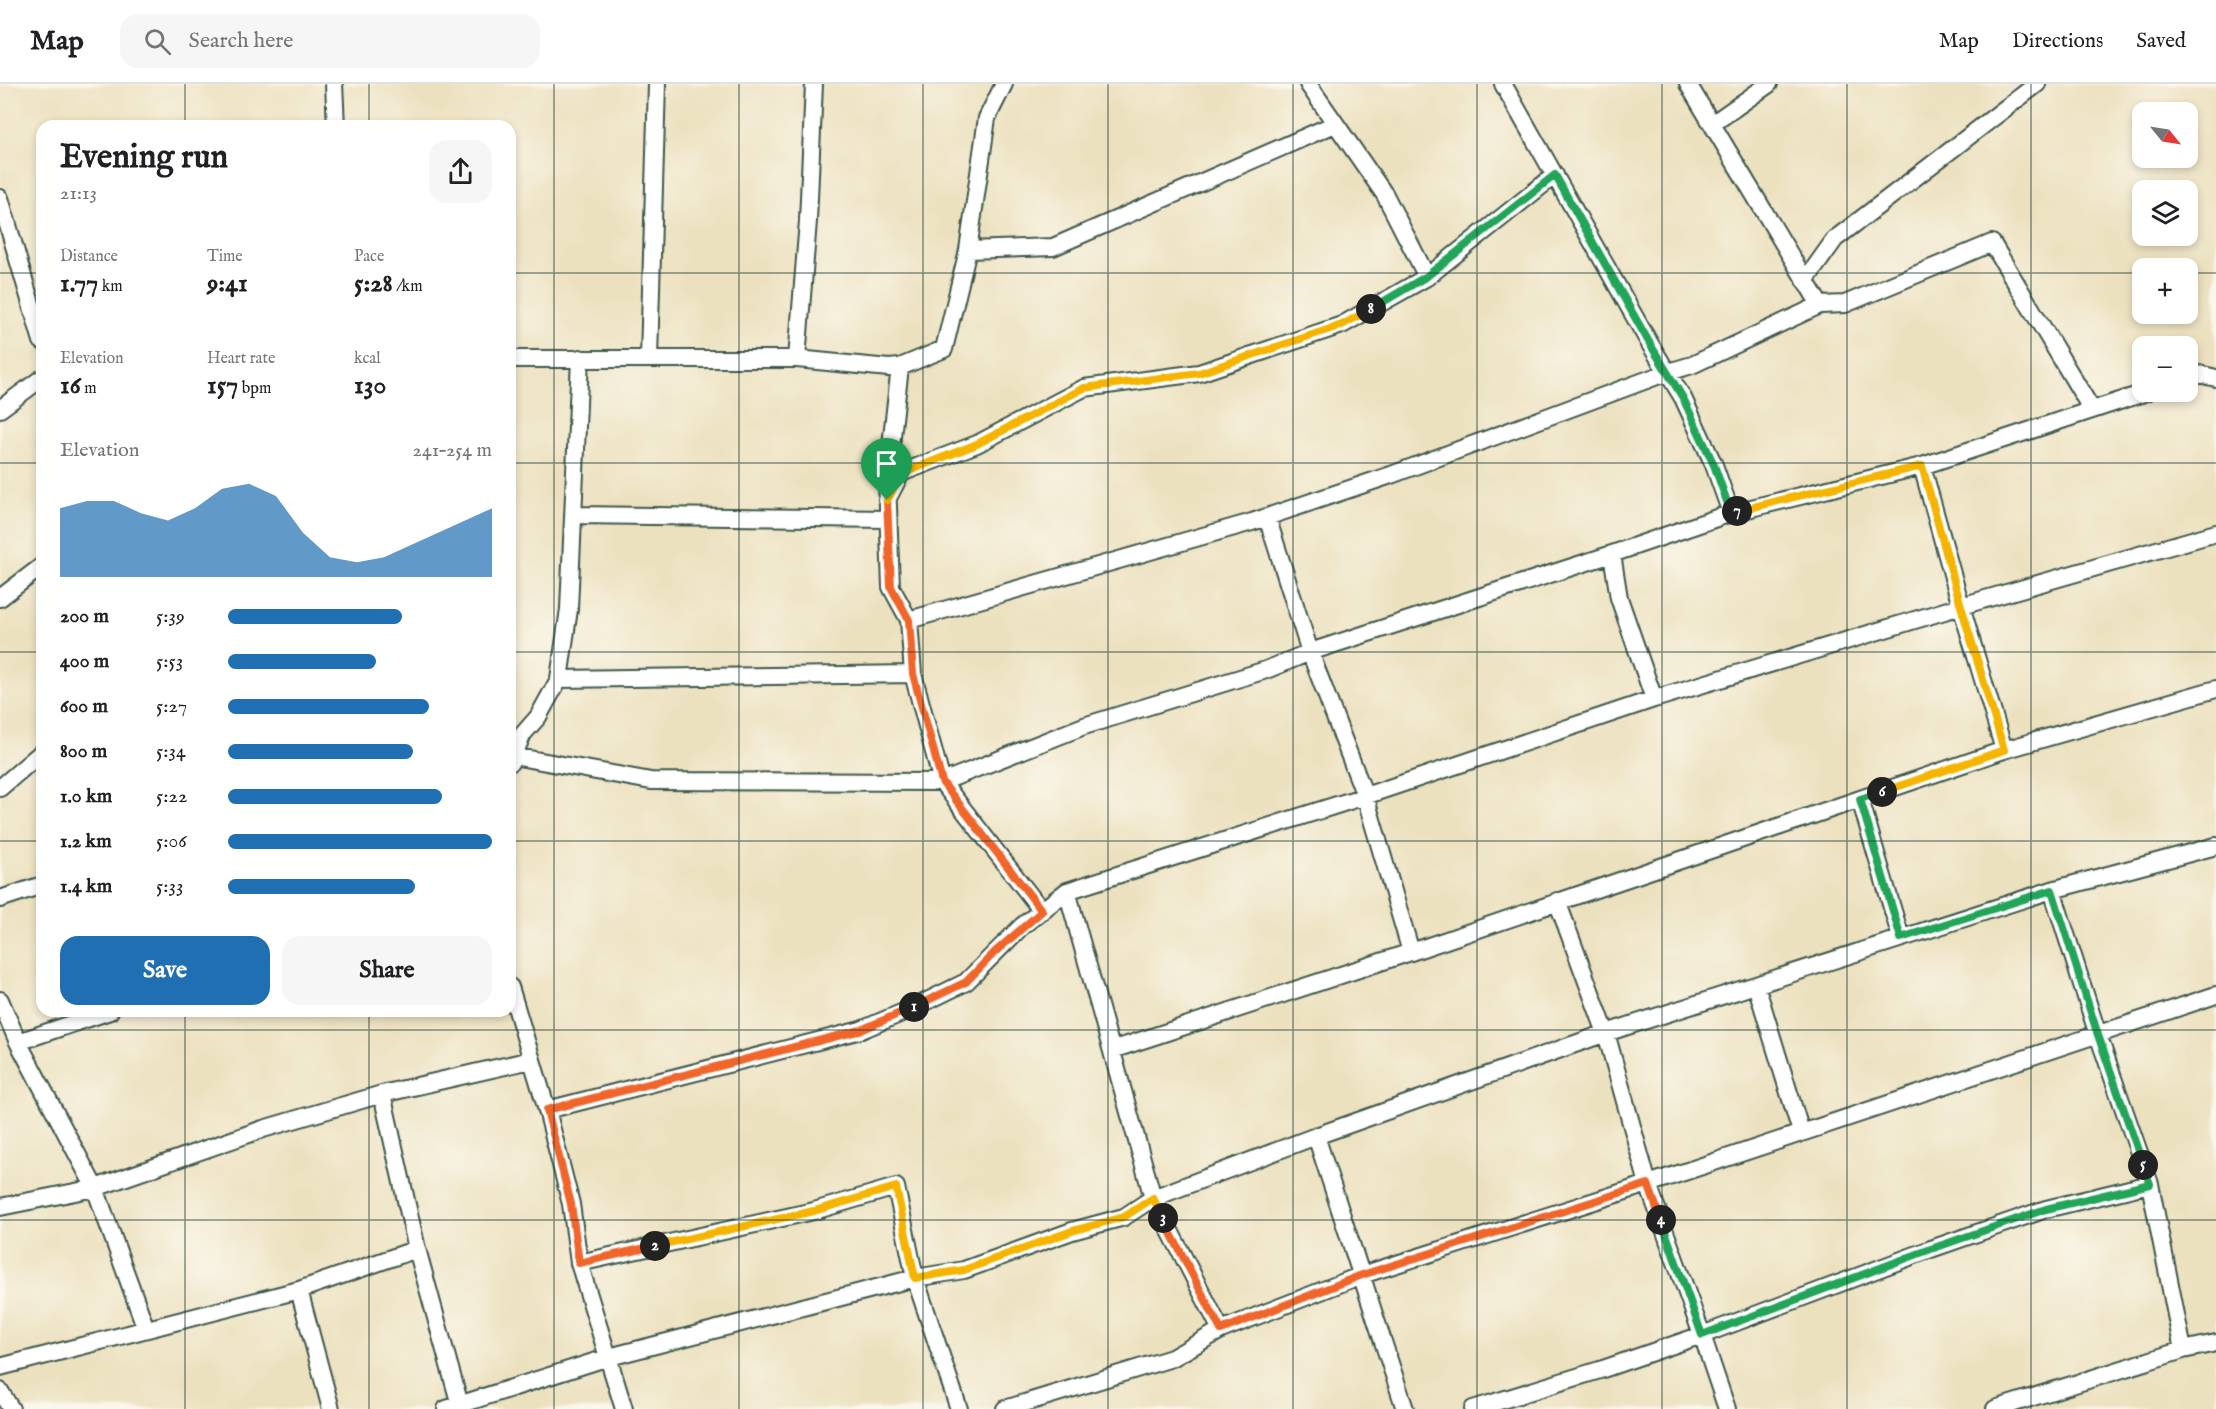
<!DOCTYPE html>
<meta charset="utf-8">
<style>
body{margin:0;font-family:"IM FELL English",serif;background:#f6f6f6;color:#202124;height:100vh;display:flex;flex-direction:column;font-size:22px;white-space:nowrap}
*{box-sizing:border-box;margin:0}
p{font-size:20px;color:#757577}
.icon{flex:none;width:33px;height:33px;fill:none;stroke:currentColor;stroke-width:2;stroke-linecap:round;stroke-linejoin:round}
.map{position:relative;flex:1;overflow:hidden}
.sheet{position:absolute;left:36px;top:36px;width:480px;height:897px;display:flex;flex-direction:column;background:#fff;border-radius:18px;box-shadow:0 3px 9px #0003}
.sheet>*{flex:none}
.needle{width:39px;rotate:120deg}
.controls{position:absolute;left:2132px;top:18px;display:grid;gap:12px}
.controls a{display:grid;place-items:center;width:66px;height:66px;border-radius:12px;background:#fff;box-shadow:0 3px 9px #0003;font-size:30px}
.pin{position:absolute;display:grid;place-items:center;width:51px;height:51px;color:#fff;margin:-62px -26px;border-radius:50% 50% 50% 0;rotate:-45deg;box-shadow:0 0 6px #0007}
.pin .icon{rotate:45deg}
.km{position:absolute;width:30px;height:30px;margin:-15px;border-radius:50%;background:#222;color:#fff;font-size:16px;line-height:30px;text-align:center}
.round{display:grid;place-items:center;flex:none;width:63px;height:63px;border-radius:18px;background:#f6f6f6}
.head{display:flex;align-items:center;justify-content:space-between;height:102px;padding:0 24px}
h1{font-size:33px;font-weight:700;line-height:45px}
.metrics{display:grid;grid-template-columns:repeat(3,1fr);gap:9px;height:102px;padding:6px 24px}
.metrics div{display:grid;align-content:center}
.metrics b{font-size:26px;font-weight:700}
.metrics small{font-size:16px;font-weight:400}
.metrics p{font-size:16px}
.chart{height:168px;padding:12px 24px}
.chart p{display:flex;justify-content:space-between}
.chart svg{width:100%;height:108px;margin-top:6px;fill:#1f6fb2;opacity:.7}
.cta{display:flex;gap:12px;margin-top:auto;padding:12px 24px}
.cta a{flex:1;height:69px;border-radius:18px;background:#1f6fb2;color:#fff;font-size:24px;font-weight:700;line-height:69px;text-align:center}
.cta a+a{background:#f6f6f6;color:#202124}
ul{padding:0 24px;list-style:none;font-size:20px}
li{display:grid;grid-template-columns:96px 72px 1fr;align-items:center;height:45px}
li i{height:15px;border-radius:8px;background:#1f6fb2}
header{display:flex;align-items:center;gap:36px;box-sizing:border-box;height:84px;padding:0 30px;background:#fff;border-bottom:2px solid #e0e0e0}
header strong{font-size:28px}
nav{display:flex;gap:33px;margin-inline-start:auto;font-size:21px}
.search{width:420px;height:54px;background:#f6f6f6;display:flex;align-items:center;gap:15px;box-sizing:border-box;padding:0 21px;border-radius:18px;color:#757577;font-size:22px}
.map>svg:first-child{display:block}
.lines{fill:none;stroke-linecap:round;stroke-linejoin:round}
.street-casing{stroke:#3e5649;stroke-width:20}
.street{stroke:#fff;stroke-width:16}
.split-1-casing{stroke:#fff;stroke-width:12}
.split-2-casing{stroke:#fff;stroke-width:12}
.split-3-casing{stroke:#fff;stroke-width:12}
.split-4-casing{stroke:#fff;stroke-width:12}
.split-5-casing{stroke:#fff;stroke-width:12}
.split-6-casing{stroke:#fff;stroke-width:12}
.split-7-casing{stroke:#fff;stroke-width:12}
.split-8-casing{stroke:#fff;stroke-width:12}
.split-9-casing{stroke:#fff;stroke-width:12}
.split-1{stroke:#f0652b;stroke-width:8}
.split-2{stroke:#f0652b;stroke-width:8}
.split-3{stroke:#f5b400;stroke-width:8}
.split-4{stroke:#f0652b;stroke-width:8}
.split-5{stroke:#22a559;stroke-width:8}
.split-6{stroke:#22a559;stroke-width:8}
.split-7{stroke:#f5b400;stroke-width:8}
.split-8{stroke:#22a559;stroke-width:8}
.split-9{stroke:#f5b400;stroke-width:8}
.grid{fill:none;stroke:#1f3d34;stroke-width:1.5;stroke-opacity:0.55}
</style>
<header>
<strong>Map</strong>
<div class="search"><svg class="icon" aria-label="search" viewBox="0 0 24 24"><circle cx="10" cy="10" r="6"/><path d="M15 15l6 6"/></svg>Search here</div>
<nav><a>Map</a><a>Directions</a><a>Saved</a></nav>
</header>
<div class="map">
<svg width="2216" height="1325" viewBox="0 0 2216 1325">
<rect width="100%" height="100%" fill="#fbf7ec"/>
<filter id="ink" filterUnits="userSpaceOnUse"><feTurbulence type="fractalNoise" baseFrequency=".0167" numOctaves="2"/><feDisplacementMap in="SourceGraphic" scale="12" xChannelSelector="R" yChannelSelector="G"/><feConvolveMatrix kernelMatrix="1 2 1 2 8 2 1 2 1" color-interpolation-filters="sRGB"/></filter>
<filter id="wash" filterUnits="userSpaceOnUse"><feTurbulence type="fractalNoise" baseFrequency=".008" numOctaves="4" result="noise"/><feDisplacementMap in="SourceGraphic" scale="24" xChannelSelector="R" yChannelSelector="G"/><feGaussianBlur stdDeviation="1.35" result="paint"/><feColorMatrix in="noise" values="0 0 0 0 0 0 0 0 0 0 0 0 0 0 0 0 0 1.4 0 .05"/><feComposite in="paint" operator="in"/></filter>
<g filter="url(#wash)">
<rect width="100%" height="100%" fill="#ece1bf"/>
</g>
<g filter="url(#ink)">
<g class="lines">
<g class="street-casing">
<path id="street" d="M334,0l2,42
M1004,0l-17,34 -19,132 85,-3 282,-123
M1308,0l77,111 42,82
M1503,0l147,260 33,54 31,67 17,48
M1688,0l132,221
M1712,40l57,-40
M0,114l42,143
M1805,197l30,-42 202,-155
M649,274l8,-274
M510,275h287l92,9 11,-1
M797,275l11,-138 6,-137
M2187,294l12,-4 17,4
M0,325l42,-31
M1922,382l39,140 43,144
M887,416l14,-27 76,-29 107,-56 115,-15 143,-48 85,-48 128,-102
M574,431l314,4
M1267,433l43,135 55,144 46,156
M1612,470l7,44 35,101
M0,514l42,-32
M909,536l343,-98 139,-47 277,-103 24,-7 128,-60 25,-1 147,-61 100,167
M913,590l-4,-54 -18,-33 -4,-107 13,-113 44,-18 24,-99
M559,595l354,-5 29,108 100,129
M513,672l138,25 291,1 142,-56 182,-56 44,-18 302,-98 119,-41 191,-47 225,-74
M510,679l13,-29 15,-17 21,-38 10,-70 11,-251
M0,704l42,-36
M1860,715l41,139
M2052,806l46,145 52,149 33,166
M1067,807l86,307 68,132
M0,815l42,-14
M1557,817l49,132 42,151 54,151 25,74
M1756,901l45,147
M510,903l37,123 24,94 8,59 45,146
M0,916l18,42 77,146 51,141
M18,958l92,-31
M1112,966l299,-98 593,-202 212,-61
M382,1010l35,155 43,156
M547,1026l314,-80 50,-21 55,-27 56,-56 45,-35 298,-95 289,-97 307,-93 255,-73
M1316,1052l89,273
M0,1123l95,-19 168,-59 119,-35 149,-34
M579,1179l235,-52 82,-24 19,91 44,131
M299,1206l32,119
M0,1283l299,-77 118,-41
M0,1307l11,18
M446,1325l163,-52 306,-79 49,-8 108,-39 52,-14 29,-19 163,-62 290,-103 446,-143 164,-44
M1005,1325l167,-51 49,-28 141,-55 286,-91 568,-189
M1473,1325l130,-40 99,-34 229,-86 115,-40 104,-25
M1995,1325l188,-59 33,-7"/>
</g>
<use href="#street" class="street"/>
</g>
</g>
<g class="lines" filter="url(#ink)">
<g class="split-1-casing">
<path id="split-1" d="M887,416l4,87 18,33 4,54 29,108 100,129 -47,41 -29,30 -52,25"/>
</g>
<g class="split-2-casing">
<path id="split-2" d="M655,1162l-76,17 -8,-59 -24,-94 314,-80 53,-23"/>
</g>
<g class="split-3-casing">
<path id="split-3" d="M655,1162l159,-35 82,-24 19,91 49,-8 108,-39 52,-14 29,-19 10,20"/>
</g>
<g class="split-4-casing">
<path id="split-4" d="M1163,1134l58,112 141,-55 286,-91 13,36"/>
</g>
<g class="split-5-casing">
<path id="split-5" d="M1661,1136l41,115 229,-86 115,-40 104,-25 -7,-19"/>
</g>
<g class="split-6-casing">
<path id="split-6" d="M1882,708l-22,7 41,139 151,-48 46,145 45,130"/>
</g>
<g class="split-7-casing">
<path id="split-7" d="M1737,427l185,-45 39,140 43,144 -122,42"/>
</g>
<g class="split-8-casing">
<path id="split-8" d="M1371,225l56,-33 128,-101 95,169 33,54 31,67 17,48 6,-2"/>
</g>
<g class="split-9-casing">
<path id="split-9" d="M887,416l14,-26 76,-30 107,-56 115,-15 143,-48 29,-16"/>
</g>
<use href="#split-1" class="split-1"/>
<use href="#split-2" class="split-2"/>
<use href="#split-3" class="split-3"/>
<use href="#split-4" class="split-4"/>
<use href="#split-5" class="split-5"/>
<use href="#split-6" class="split-6"/>
<use href="#split-7" class="split-7"/>
<use href="#split-8" class="split-8"/>
<use href="#split-9" class="split-9"/>
</g>
<path class="grid" d="M185,0v42M369,0v42M554,0v1325M739,0v1325M923,0v1325M1108,0v1325M1293,0v1325M1477,0v1325M1662,0v1325M1847,0v1325M2031,0v1325M0,189h42M510,189h1632M2187,189h29M0,379h42M510,379h1706M0,568h42M510,568h1706M0,757h42M510,757h1706M185,927v398M369,927v398M0,946h2216M0,1136h2216"/>
</svg>
<div class="controls">
<a><svg class="needle" viewBox="-14 -14 28 28"><path d="M0-13l5 13h-10z" fill="#e53935"/><path d="M0 13l5-13h-10z" fill="#757577"/></svg></a>
<a><svg class="icon" aria-label="layers" viewBox="0 0 24 24"><path d="M12 4l9 5-9 5-9-5zM3 14l9 5 9-5"/></svg></a>
<a>+</a>
<a>−</a>
</div>
<div class="pin" style="left:887px;top:416px;background:#1e9e55"><svg class="icon" aria-label="arrive" viewBox="0 0 24 24"><path d="M6 21V4h12l-3 4 3 4H6"/></svg></div>
<b class="km" style="left:914px;top:923px">1</b>
<b class="km" style="left:655px;top:1162px">2</b>
<b class="km" style="left:1163px;top:1134px">3</b>
<b class="km" style="left:1661px;top:1136px">4</b>
<b class="km" style="left:2143px;top:1081px">5</b>
<b class="km" style="left:1882px;top:708px">6</b>
<b class="km" style="left:1737px;top:427px">7</b>
<b class="km" style="left:1371px;top:225px">8</b>
<section class="sheet">
<div class="head"><div><h1>Evening run</h1><p>21:13</p></div><a class="round"><svg class="icon" aria-label="share" viewBox="0 0 24 24"><path d="M12 15V3M7 8l5-5 5 5M5 13v7h14v-7"/></svg></a></div>
<div class="metrics">
<div><p>Distance</p><b>1.77<small> km</small></b></div>
<div><p>Time</p><b>9:41</b></div>
<div><p>Pace</p><b>5:28<small> /km</small></b></div>
</div>
<div class="metrics">
<div><p>Elevation</p><b>16<small> m</small></b></div>
<div><p>Heart rate</p><b>157<small> bpm</small></b></div>
<div><p>kcal</p><b>130</b></div>
</div>
<div class="chart"><p><span>Elevation</span>241–254 m</p>
<svg viewBox="0 0 160 44" preserveAspectRatio="none"><path d="M0 44V16L10 13L20 13L30 18L40 21L50 16L60 8L70 6L80 11L90 26L100 36L110 38L120 36L130 31L140 26L150 21L160 16V44z"/></svg>
</div>
<ul>
<li><b>200 m</b>5:39<i style="width:66%"></i></li>
<li><b>400 m</b>5:53<i style="width:56%"></i></li>
<li><b>600 m</b>5:27<i style="width:76%"></i></li>
<li><b>800 m</b>5:34<i style="width:70%"></i></li>
<li><b>1.0 km</b>5:22<i style="width:81%"></i></li>
<li><b>1.2 km</b>5:06<i style="width:100%"></i></li>
<li><b>1.4 km</b>5:33<i style="width:71%"></i></li>
</ul>
<div class="cta"><a>Save</a><a>Share</a></div>
</section>
</div>
